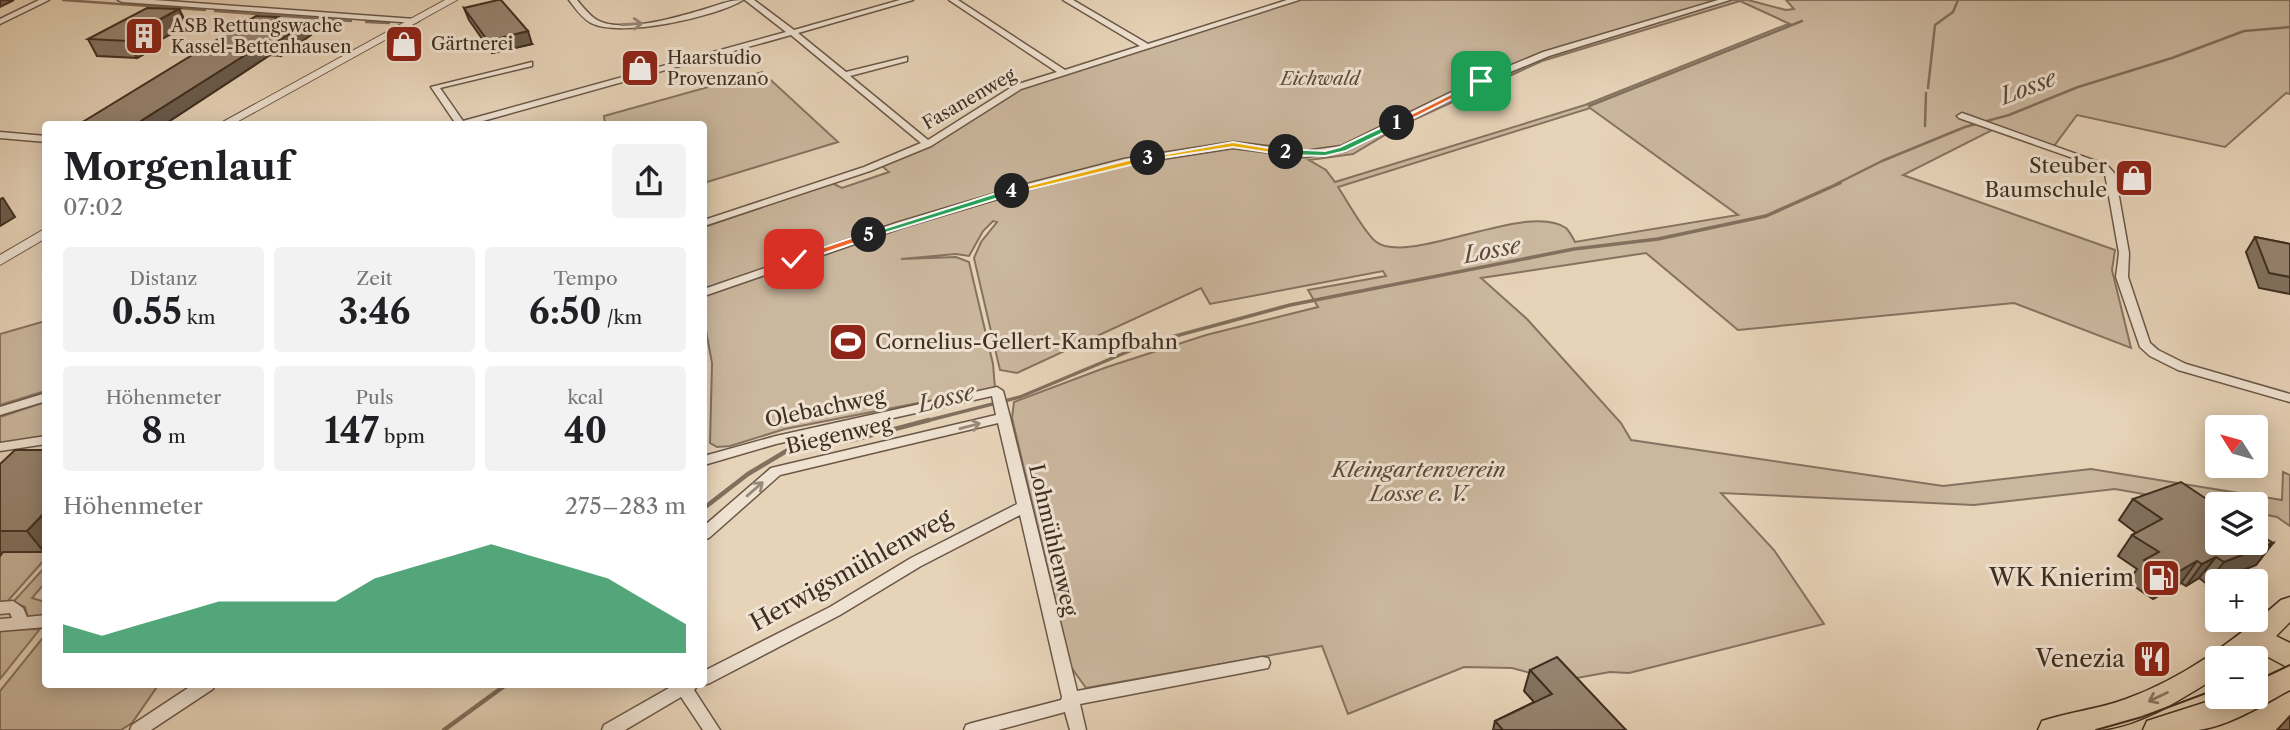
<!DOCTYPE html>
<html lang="de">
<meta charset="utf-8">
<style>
body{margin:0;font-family:"Libre Caslon Text",serif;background:#f2f2f2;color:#202124;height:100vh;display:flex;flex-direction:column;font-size:26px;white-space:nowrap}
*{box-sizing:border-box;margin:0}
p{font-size:23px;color:#757577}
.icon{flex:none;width:38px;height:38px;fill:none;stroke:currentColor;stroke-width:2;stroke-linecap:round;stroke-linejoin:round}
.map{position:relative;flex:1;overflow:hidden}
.details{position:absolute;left:42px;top:121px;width:665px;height:567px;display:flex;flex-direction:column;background:#fff;border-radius:7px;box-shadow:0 4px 18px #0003}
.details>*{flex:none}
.needle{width:46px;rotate:307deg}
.fabs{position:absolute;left:2205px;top:415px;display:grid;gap:14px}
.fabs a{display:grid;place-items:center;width:63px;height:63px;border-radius:7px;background:#fff;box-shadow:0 4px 18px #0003;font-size:35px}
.pin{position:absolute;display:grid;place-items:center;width:60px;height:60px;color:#fff;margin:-30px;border-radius:14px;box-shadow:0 4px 10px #0006}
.km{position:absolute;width:35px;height:35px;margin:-18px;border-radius:50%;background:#222;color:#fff;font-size:19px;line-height:35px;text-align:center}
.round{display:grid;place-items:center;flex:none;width:74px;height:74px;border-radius:7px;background:#f2f2f2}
.headline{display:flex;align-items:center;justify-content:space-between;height:119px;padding:0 21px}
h1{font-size:38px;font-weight:700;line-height:52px}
.figures{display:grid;grid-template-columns:repeat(3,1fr);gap:10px;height:119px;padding:7px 21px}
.figures div{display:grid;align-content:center;border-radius:7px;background:#f2f2f2;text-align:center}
.figures b{font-size:35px;font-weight:700}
.figures small{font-size:19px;font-weight:400}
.figures p{font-size:19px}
.chart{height:196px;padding:14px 21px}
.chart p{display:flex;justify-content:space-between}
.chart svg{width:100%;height:126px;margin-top:7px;fill:#0b8043;opacity:.7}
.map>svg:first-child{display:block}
.green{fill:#cbb79e;stroke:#867260;stroke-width:2;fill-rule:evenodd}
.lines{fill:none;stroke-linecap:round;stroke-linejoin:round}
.stream-far2{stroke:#826f5d;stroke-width:2.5}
.stream-far1{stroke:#826f5d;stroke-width:3.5}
.stream{stroke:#826f5d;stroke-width:4.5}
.minor-casing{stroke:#6a5747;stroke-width:3}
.tertiary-casing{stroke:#6a5747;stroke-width:2}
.primary-casing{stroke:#402e21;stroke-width:3}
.minor{fill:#efe2d1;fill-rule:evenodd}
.tertiary{fill:#efe2d1;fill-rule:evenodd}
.primary{fill:#e7d3b8;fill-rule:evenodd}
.tram{stroke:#402e21;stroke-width:2}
.wall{fill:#827260;stroke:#402e21;stroke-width:2}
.shaded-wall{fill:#6a5c4e;stroke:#402e21;stroke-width:2}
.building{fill:#978470;stroke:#402e21;stroke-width:2}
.oneway{stroke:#988879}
.oneway2{stroke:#8b7865}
.split-1{fill:#f0652b;stroke:#fff;stroke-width:2}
.split-2{fill:#22a559;stroke:#fff;stroke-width:2}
.split-3{fill:#f5b400;stroke:#fff;stroke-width:2}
.split-4{fill:#f5b400;stroke:#fff;stroke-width:2}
.split-5{fill:#22a559;stroke:#fff;stroke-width:2}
.split-6{fill:#f0652b;stroke:#fff;stroke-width:2}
.labels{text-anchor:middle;stroke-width:6;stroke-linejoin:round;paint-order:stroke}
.far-poi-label{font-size:18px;fill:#402e21;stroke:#efe2d1;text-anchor:start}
.far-park-label{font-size:18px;font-style:italic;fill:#5c493a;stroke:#efe2d1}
.far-street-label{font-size:18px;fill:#402e21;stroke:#efe2d1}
.poi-label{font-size:21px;fill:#402e21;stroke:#efe2d1;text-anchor:end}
.street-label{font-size:21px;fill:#402e21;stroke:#efe2d1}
.park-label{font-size:21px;font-style:italic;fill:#5c493a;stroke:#efe2d1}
.water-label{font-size:23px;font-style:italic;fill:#5c493a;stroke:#efe2d1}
.near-street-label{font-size:24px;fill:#402e21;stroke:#efe2d1}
.near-poi-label{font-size:24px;fill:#402e21;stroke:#efe2d1;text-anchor:end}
</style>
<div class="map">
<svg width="2290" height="730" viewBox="0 0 2290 730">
<rect width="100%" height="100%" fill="#e7d3b8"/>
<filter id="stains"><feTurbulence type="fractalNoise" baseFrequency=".00286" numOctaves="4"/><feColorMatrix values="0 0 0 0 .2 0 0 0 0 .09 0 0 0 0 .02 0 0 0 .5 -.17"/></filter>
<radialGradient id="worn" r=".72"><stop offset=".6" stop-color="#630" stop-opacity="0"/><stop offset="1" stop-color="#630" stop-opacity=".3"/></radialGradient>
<path class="green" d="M1291,0h457l38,10 8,-1 -8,-9h504v94l-4,-1 -61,54 -148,-32 -23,31 -58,-18 -93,47 212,75 -3,20 19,78 -117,-45 -276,27 -92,-77 -165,25 46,41 94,104 10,17 312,46 148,-17 191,31 1,-28 7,3v51l-13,-9 -21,-4v-9h-39v3l-102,-18 -141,16 -253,-12 53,57 50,74 -195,49 -19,-1 -50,9 -48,-13 -48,-1 -116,47 -26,-68 -236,42 -15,-21 -59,-249 2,-16 93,-35 99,-32 112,-28 -10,-17 78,-14 -3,-5 -173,33 -9,-16 -184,85 -17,-3 -26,-112 7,-16 16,-20 -4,-1 -10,10 -14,25 -13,-2 -55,5 55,-2 13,5 24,102 2,24 -210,41 -55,17 -13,1 -7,-4 2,-80 -8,-43v-24l40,-15 -3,-5 -37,14v-63l128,-44 10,5 47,-16 -7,-6 51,-27 82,-52zM1740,1l52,24 -4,-1 -203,81 -250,77 -9,-12 -17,-10 44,-6 47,-28 142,-65zM1590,108l148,107 -163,27c-2,-4 -6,-11 -9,-14 -38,-28 -160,40 -191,13 -13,-12 -27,-39 -37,-54z
M762,72l76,70 -134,41v-59h-99l-1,-8z
M45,321v70l-45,14v-71z
M45,402v34l-45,7v-26z
M45,550v9l-39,44h-6v-47l3,-4z
M45,567v16l-13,15 13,4v14l-17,2 -3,-11 -12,-5z
M40,629l-40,50v-49z
M45,635l1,49h113l-27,39 -11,7h-121v-39z"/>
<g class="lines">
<path class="stream-far2" d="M63,0l142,10
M215,11l136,10
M366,22l23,1
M1928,88l7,-63 18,-13 5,-12
M1589,106l213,-85
M1925,126l1,-33
M1836,184l46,-23 83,-34 44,-12 69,-28 94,-29 72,-27 46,-4"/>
<path class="stream-far1" d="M922,422l98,-25 126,-53 144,-39 284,-56 84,-10 108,-23 74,-33"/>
<path class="stream" d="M704,508l44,-34 40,-24 65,-10 76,-20
M444,730l63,-46"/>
<g class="minor-casing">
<path id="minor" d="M39,0h10l-49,24v-5z
M118,0h36l261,19 4,2 -4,2 -293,-21z
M569,0h8c6,7 12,15 20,20 26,14 81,-3 108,-11 13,-4 24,-9 38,-9 -27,17 -123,38 -152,23 -9,-5 -16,-15 -22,-23z
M745,0h9l40,30 106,-30h13l-115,33 48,39 61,-15v4l-57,15 78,64 87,-55 42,-13 -108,-72h9l107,70 75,-24 -77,-46h10l75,44 139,-44h12l-278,89 -90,57 -61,25 -166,55v-6l160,-53 57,-24 -130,-108 -319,89h-16l-25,-37 101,-25v4l-92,22 23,33 323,-89z
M1718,0h12l-181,56 -65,27 -138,68 -41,6 -72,-9 -109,17 -93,24 -127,38 -200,69v-7l192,-66 127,-38 101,-26 109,-17 72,9 36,-5 137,-67 65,-27z
M1962,113l145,52 8,9 14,79 -1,24 22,66 8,7 28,14 104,30v8l-112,-32 -28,-14 -10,-9 -24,-70 3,-24 -14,-79 -4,-5 -11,-5 -131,-46 -2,-2z
M0,132l46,4v6l-46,-4z
M997,387l6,4 7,26 67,274 185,-34 6,1 2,5 -2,5 -188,36 6,26h-16l-5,-18 -67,18h-34l2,-5 6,-2 89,-23 1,-3 -42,-182 -99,51 -81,49 -130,68 -6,2 -1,-1 1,-13 126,-64 81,-49 106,-54 -19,-81 -218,52 -71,63 -5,1v-13l67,-58 225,-53 -4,-19 -216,48 -72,21v-9l72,-20z
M46,393v8l-46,14v-8z
M46,436v8l-46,7v-8z
M13,601l10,7 4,9 19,-2v12l-46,4v-12l12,-1 -2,-5 -10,1v-12z
M194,684h21l-2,5 -62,41h-21l2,-5z
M676,684h23l-5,6 26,40h-17l-22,-33 -56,33h-23l2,-5z"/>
</g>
<g class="tertiary-casing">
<path id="tertiary" d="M445,0h12l-224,124h-14z
M46,228v10l-46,27v-10z"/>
</g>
<g class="primary-casing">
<path id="primary" d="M2290,597v25l-14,14 14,7v47c-28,15 -60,36 -92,40 -18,0 -37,0 -55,0l4,-9 78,-25h31v-14l31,-15 -30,-16 -10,7h-30v19c-36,22 -76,49 -119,53 -20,0 -41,0 -60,0l4,-9c27,-9 57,-12 84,-22 58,-21 109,-59 155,-99z"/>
</g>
<use href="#minor" class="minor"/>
<use href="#tertiary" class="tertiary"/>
<use href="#primary" class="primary"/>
<path class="tram" d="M2256,681l34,-16
M2096,730l46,-13 75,-28"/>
</g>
<path class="wall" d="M464,8l68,36 -40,9 -23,-33z
M179,9l8,16 -29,16 2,4 -23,13 -40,-2 -9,-17z
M280,22l26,1 5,12 -30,21 -11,-1 -105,69h-83l-1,-1z
M2255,237l35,7v50l-31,-6 -13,-36z
M0,464l44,88h-41l-3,4z
M2133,499l140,44 -17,22 -49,19 -8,-6 -13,8 -5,-3 -28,16 -25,-17 9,-13 -19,-13 14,-21 4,-2 -17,-13z
M1530,670l96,60h-133l2,-9 39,-19 -10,-11z
M2290,716v14h-13z"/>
<path class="shaded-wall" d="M0,0h14l-14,7z
M179,9l8,16 -29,16 2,4 -23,13 -9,-17 16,-13z
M278,17l5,12 -13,-7z
M306,23l5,12 -30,21 -6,-13z
M528,31l4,13 -40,9 -4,-12z
M264,43l6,12 -105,69h-29z
M3,198l12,19 -15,9v-27z
M46,511v39l-2,2 -17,-21z
M2273,543l-17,22 -49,19 17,-22z
M2216,557l-17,21 -13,8 16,-22z
M2197,561l-16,22 -28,16 16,-22z"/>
<path class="building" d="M498,0h3l27,31 -40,10 -24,-33z
M147,8l32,1 -35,19h7l-23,13 -40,-2z
M256,16l22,1 -8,5 36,1 -31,20h-11l-128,81 -55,-1z
M2255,237l35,7v33l-21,-4z
M15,450h31v61l-19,20h-27v-67z
M2181,482l36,24v36h39v-10l17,11 -49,19 -8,-5 -14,7 -5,-3 -28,16 -25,-17 15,-8 -27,-17 30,-16 -29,-20z
M1557,657l69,73h-123l-8,-9 57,-27 -22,-24z"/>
<defs><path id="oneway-shaft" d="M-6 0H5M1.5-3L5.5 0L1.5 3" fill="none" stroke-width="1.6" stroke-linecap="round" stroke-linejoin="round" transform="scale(1.75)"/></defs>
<g class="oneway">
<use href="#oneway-shaft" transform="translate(632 24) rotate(-4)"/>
<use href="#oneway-shaft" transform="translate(970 426) rotate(-15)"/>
<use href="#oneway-shaft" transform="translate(755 489) rotate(-41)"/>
</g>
<use class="oneway2" href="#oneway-shaft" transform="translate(2158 697) rotate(155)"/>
<path class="split-1" d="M1481,79l3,4 -84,42 -7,-2z"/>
<path class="split-2" d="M1397,120l3,5 -54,26 -21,5 -39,-1 -4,-3 4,-3 39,2 15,-4z"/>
<path class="split-3" d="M1233,142l58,10 -5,3 -53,-8 -85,13 -4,-2z"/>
<path class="split-4" d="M1148,155l3,1v4l-139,34 -5,-3z"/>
<path class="split-5" d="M1012,188l3,1v4l-143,44 -8,-2z"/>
<path class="split-6" d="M869,232l3,1v4l-74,25 -9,-3z"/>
<defs>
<g id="building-square" transform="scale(2.0125)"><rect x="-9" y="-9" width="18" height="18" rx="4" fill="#8f2418" stroke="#efe2d1"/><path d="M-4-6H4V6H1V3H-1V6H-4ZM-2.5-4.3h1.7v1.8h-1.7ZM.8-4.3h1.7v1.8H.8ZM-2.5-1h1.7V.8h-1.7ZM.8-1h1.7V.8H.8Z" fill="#fff"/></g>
<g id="shop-square" transform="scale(2.0125)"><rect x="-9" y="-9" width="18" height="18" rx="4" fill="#8f2418" stroke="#efe2d1"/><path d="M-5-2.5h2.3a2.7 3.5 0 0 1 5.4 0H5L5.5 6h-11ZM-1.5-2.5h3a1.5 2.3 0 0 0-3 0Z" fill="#fff"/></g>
<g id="stadium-square" transform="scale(2.0125)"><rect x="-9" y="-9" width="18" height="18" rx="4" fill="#8f2418" stroke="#efe2d1"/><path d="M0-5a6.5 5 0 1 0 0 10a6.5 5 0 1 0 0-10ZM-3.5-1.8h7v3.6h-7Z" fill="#fff"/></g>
<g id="fuel-square" transform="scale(2.0125)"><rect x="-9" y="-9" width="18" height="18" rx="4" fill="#8f2418" stroke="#efe2d1"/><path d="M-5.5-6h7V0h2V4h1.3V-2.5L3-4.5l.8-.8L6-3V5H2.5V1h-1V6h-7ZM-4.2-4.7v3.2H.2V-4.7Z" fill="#fff"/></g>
<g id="restaurant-square" transform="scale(2.0125)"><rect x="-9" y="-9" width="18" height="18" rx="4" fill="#8f2418" stroke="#efe2d1"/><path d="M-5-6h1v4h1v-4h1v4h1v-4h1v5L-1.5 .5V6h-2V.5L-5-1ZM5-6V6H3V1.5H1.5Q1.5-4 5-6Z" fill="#fff"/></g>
</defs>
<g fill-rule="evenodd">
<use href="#building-square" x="144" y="36"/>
<use href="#shop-square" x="404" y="44"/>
<use href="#shop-square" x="640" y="68"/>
<use href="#shop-square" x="2134" y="178"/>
<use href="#stadium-square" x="848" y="342"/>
<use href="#fuel-square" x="2161" y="578"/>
<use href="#restaurant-square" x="2152" y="659"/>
</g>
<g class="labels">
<g class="far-poi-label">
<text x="171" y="32">ASB Rettungswache<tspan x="171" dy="21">Kassel-Bettenhausen</tspan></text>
<text x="431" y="50">Gärtnerei</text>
<text x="667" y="64">Haarstudio<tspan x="667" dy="21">Provenzano</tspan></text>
</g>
<g class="far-park-label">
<text x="1320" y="85">Eichwald</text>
</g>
<g class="far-street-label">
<text transform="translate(969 99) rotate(-30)" y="6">Fasanenweg</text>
</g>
<g class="poi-label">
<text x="2107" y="173">Steuber<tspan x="2107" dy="24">Baumschule</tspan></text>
<text x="875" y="349" text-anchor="start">Cornelius-Gellert-Kampfbahn</text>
</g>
<g class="street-label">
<text transform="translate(825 408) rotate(-12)" y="7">Olebachweg</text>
<text transform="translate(839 435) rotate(-13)" y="7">Biegenweg</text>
<text transform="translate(1053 540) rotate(77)" y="7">Lohmühlenweg</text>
</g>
<g class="park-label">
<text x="1419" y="477">Kleingartenverein<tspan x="1419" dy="24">Losse e. V.</tspan></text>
</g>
<g class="water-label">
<text transform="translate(2028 87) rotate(-21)" y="8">Losse</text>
<text transform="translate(1492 250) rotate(-11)" y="8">Losse</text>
<text transform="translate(946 398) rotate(-14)" y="8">Losse</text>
</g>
<g class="near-street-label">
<text transform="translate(851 570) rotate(-29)" y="8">Herwigsmühlenweg</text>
</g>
<g class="near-poi-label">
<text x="2134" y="586">WK Knierim</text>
<text x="2125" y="667">Venezia</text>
</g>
</g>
<rect width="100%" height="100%" filter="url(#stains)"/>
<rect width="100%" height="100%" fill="url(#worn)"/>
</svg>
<div class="fabs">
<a><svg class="needle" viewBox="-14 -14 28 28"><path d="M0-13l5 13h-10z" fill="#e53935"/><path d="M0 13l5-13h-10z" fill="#757577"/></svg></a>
<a><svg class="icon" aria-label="layers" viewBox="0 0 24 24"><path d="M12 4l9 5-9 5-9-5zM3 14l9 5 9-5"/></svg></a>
<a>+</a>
<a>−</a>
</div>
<div class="pin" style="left:1481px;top:81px;background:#1e9e55"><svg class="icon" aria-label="arrive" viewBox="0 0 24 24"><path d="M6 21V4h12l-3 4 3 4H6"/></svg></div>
<div class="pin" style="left:794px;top:259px;background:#d93025"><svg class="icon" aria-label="check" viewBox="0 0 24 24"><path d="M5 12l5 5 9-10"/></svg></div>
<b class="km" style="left:1397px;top:123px">1</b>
<b class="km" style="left:1286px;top:152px">2</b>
<b class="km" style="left:1148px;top:158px">3</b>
<b class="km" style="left:1012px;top:191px">4</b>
<b class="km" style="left:869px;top:235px">5</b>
<section class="details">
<div class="headline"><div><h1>Morgenlauf</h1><p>07:02</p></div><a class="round"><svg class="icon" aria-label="share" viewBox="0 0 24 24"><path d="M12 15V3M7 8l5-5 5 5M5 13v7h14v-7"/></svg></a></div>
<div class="figures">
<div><p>Distanz</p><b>0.55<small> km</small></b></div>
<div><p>Zeit</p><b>3:46</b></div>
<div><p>Tempo</p><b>6:50<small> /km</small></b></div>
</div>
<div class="figures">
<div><p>Höhenmeter</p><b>8<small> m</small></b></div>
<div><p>Puls</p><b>147<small> bpm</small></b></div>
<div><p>kcal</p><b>40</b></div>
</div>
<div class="chart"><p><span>Höhenmeter</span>275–283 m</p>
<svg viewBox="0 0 160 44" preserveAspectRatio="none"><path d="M0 44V34L10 38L20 34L30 30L40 26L50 26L60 26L70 26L80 18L90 14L100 10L110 6L120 10L130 14L140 18L150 26L160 34V44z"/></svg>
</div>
</section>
</div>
